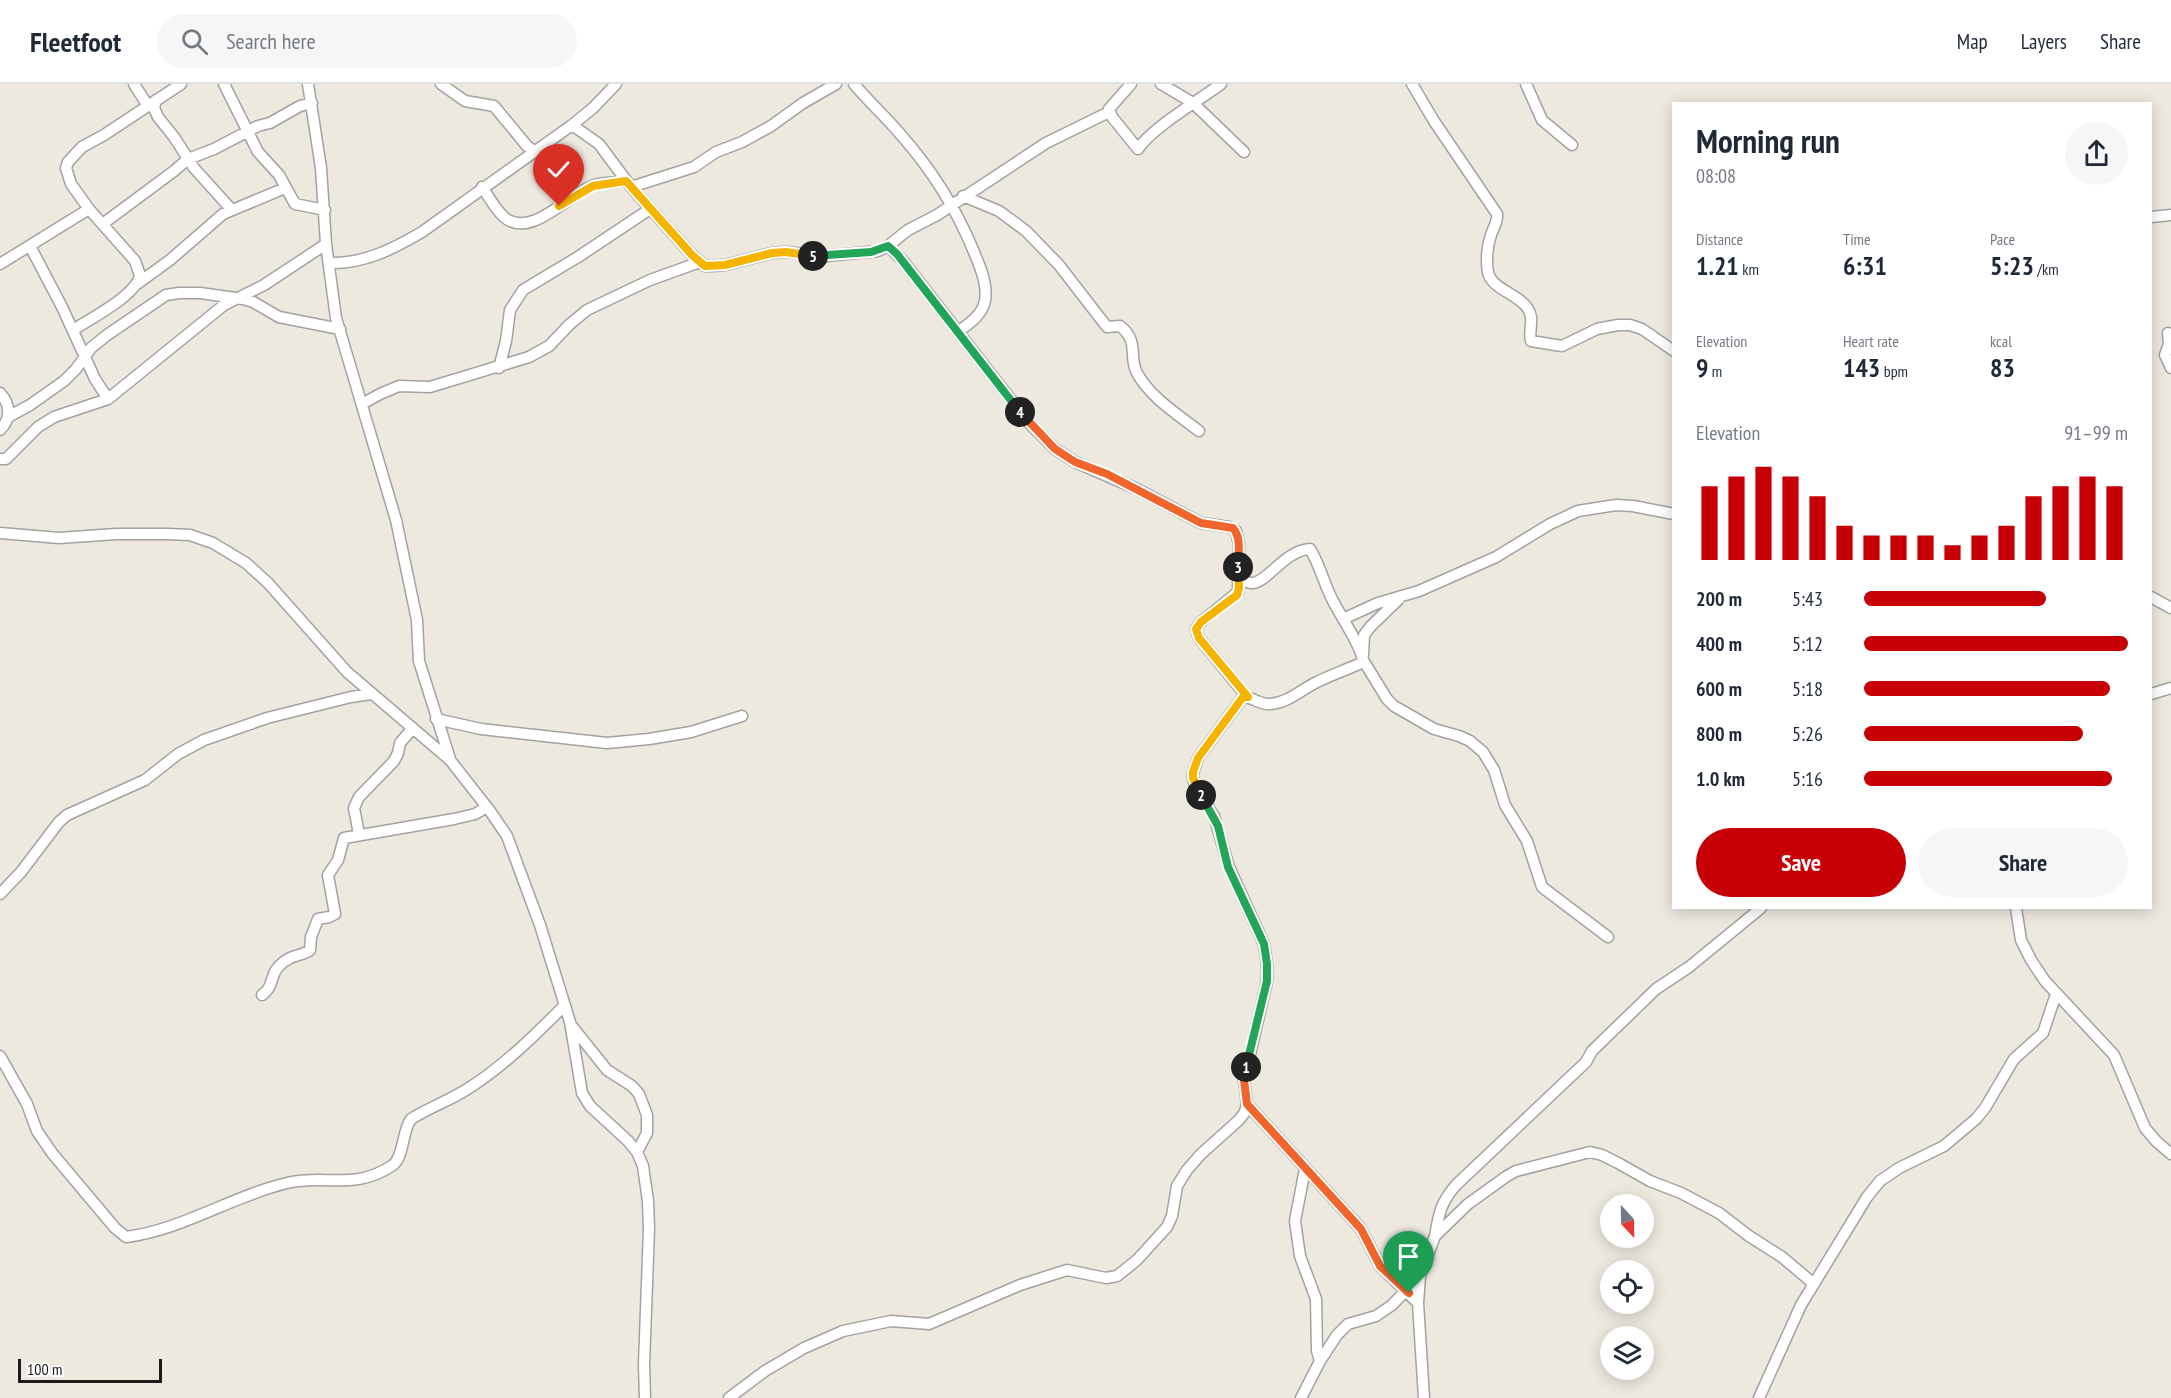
<!DOCTYPE html>
<meta charset="utf-8">
<style>
body{margin:0;font-family:"PT Sans Narrow",sans-serif;background:#f6f6f7;color:#1f2937;height:100vh;display:flex;flex-direction:column;font-size:22px;white-space:nowrap}
*{box-sizing:border-box;margin:0}
p{font-size:20px;color:#747a83}
.icon{flex:none;width:33px;height:33px;fill:none;stroke:currentColor;stroke-width:2;stroke-linecap:round;stroke-linejoin:round}
.map{position:relative;flex:1;overflow:hidden}
.sheet{position:absolute;left:1672px;top:18px;width:480px;height:807px;display:flex;flex-direction:column;background:#fff;border-radius:0px;box-shadow:0 3px 15px #0003}
.sheet>*{flex:none}
.needle{width:39px;rotate:158deg}
.tools{position:absolute;left:1600px;top:1110px;display:grid;gap:12px}
.tools a{display:grid;place-items:center;width:54px;height:54px;border-radius:50%;background:#fff;box-shadow:0 3px 15px #0003;font-size:30px}
.scale{position:absolute;left:18px;bottom:15px;width:144px;box-sizing:border-box;padding-left:6px;border:3px solid #1b1b1b;border-top:0;font-size:16px;line-height:21px;white-space:nowrap;color:#1b1b1b;-webkit-text-stroke:4px #fff;paint-order:stroke}
.pin{position:absolute;display:grid;place-items:center;width:51px;height:51px;color:#fff;margin:-62px -26px;border-radius:50% 50% 50% 0;rotate:-45deg;box-shadow:0 0 6px #0007}
.pin .icon{rotate:45deg}
.km{position:absolute;width:30px;height:30px;margin:-15px;border-radius:50%;background:#222;color:#fff;font-size:16px;line-height:30px;text-align:center}
.round{display:grid;place-items:center;flex:none;width:63px;height:63px;border-radius:32px;background:#f6f6f7}
.summary{display:flex;align-items:center;justify-content:space-between;height:102px;padding:0 24px}
h1{font-size:33px;font-weight:800;line-height:45px}
.figures{display:grid;grid-template-columns:repeat(3,1fr);gap:9px;height:102px;padding:6px 24px}
.figures div{display:grid;align-content:center}
.figures b{font-size:26px;font-weight:800}
.figures small{font-size:16px;font-weight:400}
.figures p{font-size:16px}
.chart{height:168px;padding:12px 24px}
.chart p{display:flex;justify-content:space-between}
.chart svg{width:100%;height:108px;margin-top:6px;stroke:#c60004;stroke-width:6}
.button{display:flex;gap:12px;margin-top:auto;padding:12px 24px}
.button a{flex:1;height:69px;border-radius:36px;background:#c60004;color:#fff;font-size:24px;font-weight:800;line-height:69px;text-align:center}
.button a+a{background:#f6f6f7;color:#1f2937}
ul{padding:0 24px;list-style:none;font-size:20px}
li{display:grid;grid-template-columns:96px 72px 1fr;align-items:center;height:45px}
li i{height:15px;border-radius:8px;background:#c60004}
header{display:flex;align-items:center;gap:36px;box-sizing:border-box;height:84px;padding:0 30px;background:#fff;border-bottom:2px solid #e0e1e3}
header strong{font-size:28px}
nav{display:flex;gap:33px;margin-inline-start:auto;font-size:21px}
.search{width:420px;height:54px;background:#f6f6f7;display:flex;align-items:center;gap:15px;box-sizing:border-box;padding:0 21px;border-radius:33px;color:#747a83;font-size:22px}
.map>svg:first-child{display:block}
.lines{fill:none;stroke-linecap:round;stroke-linejoin:round}
.minor-casing{stroke:#a2a2a2;stroke-width:13}
.minor{stroke:#fff;stroke-width:10}
.split-1-casing{stroke:#fff;stroke-width:12}
.split-2-casing{stroke:#fff;stroke-width:12}
.split-3-casing{stroke:#fff;stroke-width:12}
.split-4-casing{stroke:#fff;stroke-width:12}
.split-5-casing{stroke:#fff;stroke-width:12}
.split-6-casing{stroke:#fff;stroke-width:12}
.split-1{stroke:#f0652b;stroke-width:8}
.split-2{stroke:#22a559;stroke-width:8}
.split-3{stroke:#f5b400;stroke-width:8}
.split-4{stroke:#f0652b;stroke-width:8}
.split-5{stroke:#22a559;stroke-width:8}
.split-6{stroke:#f5b400;stroke-width:8}
</style>
<header>
<strong>Fleetfoot</strong>
<div class="search"><svg class="icon" aria-label="search" viewBox="0 0 24 24"><circle cx="10" cy="10" r="6"/><path d="M15 15l6 6"/></svg>Search here</div>
<nav><a>Map</a><a>Layers</a><a>Share</a></nav>
</header>
<div class="map">
<svg width="2171" height="1314" viewBox="0 0 2171 1314">
<rect width="100%" height="100%" fill="#eee9df"/>
<g class="lines">
<g class="minor-casing">
<path id="minor" d="M134,0l14,22
M224,0l34,68 21,23 16,29 30,6
M308,0l13,84 5,76 10,74 60,202 21,100 2,41 31,98
M441,0l24,17 29,5 33,40 7,5
M854,0c15,18 32,33 47,51 31,35 55,73 73,117 6,15 14,32 11,49 -3,14 -15,22 -26,30
M1131,0l-22,25 3,8 26,32c15,-22 60,-48 83,-65
M1161,0l32,19 51,49
M1412,0l22,37 63,93c1,8 -4,14 -6,21 -4,11 -5,26 -3,37 3,17 31,22 40,37 7,11 0,20 3,32l31,5 35,-17 21,-4h12l12,4 32,22
M1526,0l16,36 30,25
M156,16l-2,8 4,9 16,20 20,31 37,41
M572,41l27,19 32,43 61,68 13,11h8l12,-1 47,-12 14,-1 40,4 52,-5 10,-5 20,-16 29,-15 109,-72 63,-31
M482,103c7,10 13,22 22,30 26,23 65,-23 90,-32 10,-3 22,-2 32,-4
M631,103l63,-20 22,-15 26,-10 29,-16 32,-23 33,-19
M963,112l36,15 27,20 33,34 48,62 13,-1c20,16 8,30 17,47 13,24 40,41 62,58
M2151,133l20,-2
M104,139l70,-52 14,-12 26,-10 44,-23 12,-3 30,-17 12,-3
M30,162l32,61 33,72 13,20
M888,162l15,15 126,162 26,26 20,13 62,27 64,34 28,4 7,4 3,13 -1,48 -37,30 -5,7 3,9 48,59
M329,179c35,1 64,-14 93,-31l150,-107 21,-17 23,-24
M0,180l89,-55
M137,200l33,-24 53,-46 62,-26
M73,246c17,-11 64,-35 67,-55l-5,-14 -46,-52 -18,-25 -5,-16 2,-6 14,-15 22,-12 77,-51
M2168,249l1,11 -4,11 6,13
M499,284l7,-27 4,-31 13,-20 55,-33 72,-48
M0,309c11,12 11,26 0,37
M362,320l18,-10 19,-8 31,1 99,-30 20,-11 21,-22 17,-14 63,-30 50,-18
M8,333l22,-12 34,-24 12,-12 15,-21 16,-13 59,-40 13,-2h21l43,6 10,3 26,15 61,12
M0,375h6l32,-32 16,-10 54,-18 116,-94 40,-20 62,-41
M0,449l59,5 57,-4h52l22,1 23,8 33,20 22,20 79,89 103,88 40,51 17,25 33,89 30,97 12,71 8,13 38,35 9,11 6,14 5,35 1,28 -5,135 1,34
M2151,513l20,11
M1343,535l35,-16 41,-12 77,-34 54,-33 28,-13 38,-6 17,1 41,8
M1363,571l1,-20 7,-9 28,-27
M1363,576l24,39 7,7 40,23 25,7 11,5 13,11 11,18 11,35 22,36 15,46 66,50
M2151,610l20,-6
M436,635l45,10 126,14 42,-4 42,-7 51,-16
M359,750l-5,-26 5,-11 35,-36 4,-8 2,-10 12,-14
M0,810l21,-22 38,-50 8,-7 78,-35 33,-26 26,-14 63,-22 84,-21 20,-3
M2016,824l5,32 10,20 14,21 69,74 31,73 11,13 15,13
M262,911c12,-8 8,-20 17,-29 13,-13 22,-9 31,-16l1,-13 7,-18 11,-2 6,-3 -7,-39 10,-15 6,-22 110,-19 21,-5 12,-7
M571,941l36,45 25,16 7,8 8,21v18l-10,19
M0,972l27,48 10,27 15,22 63,75 11,9c56,-7 106,-41 161,-54 39,-9 68,8 106,-18 11,-8 9,-34 18,-46 19,-12 40,-19 58,-31 36,-23 66,-53 96,-83
M1247,1020l114,125 19,37 38,37
M1435,1152c4,-23 6,-34 21,-51l130,-123 6,-11 64,-62 33,-22 72,-59
M1320,1277l17,-26 11,-11 28,-8 16,-11 28,-29
M729,1314l36,-27 39,-23 39,-17 48,-10 38,3 91,-39 47,-15 39,8 11,-2 20,-16 30,-33 5,-11 5,-30 10,-16 14,-16 38,-34 6,-8 2,-8 -3,-24 23,-99v-17l-3,-20 -35,-77 -15,-51 -18,-27 -3,-11v-5l5,-15 45,-61c10,0 17,8 27,7 18,-1 32,-15 47,-22 14,-7 29,-12 44,-19l2,-3c-2,-14 -23,-45 -30,-59 -9,-17 -13,-36 -23,-52 -25,1 -43,34 -58,34 -5,0 -10,-3 -14,-5
M1301,1314l19,-37 -3,-10 -1,-52 -16,-43 -5,-35 10,-52
M1424,1314l-6,-95 2,-27 15,-40 33,-32 39,-28 9,-5 74,-19 12,3 16,8 32,18 31,12 38,20 30,23 33,21 32,27
M1759,1314l42,-93 66,-108 13,-16 19,-13 45,-22 32,-27 9,-11 29,-49 29,-26 13,-39"/>
</g>
<use href="#minor" class="minor"/>
</g>
<g class="lines">
<g class="split-1-casing">
<path id="split-1" d="M1246,983l-2,13 3,24 114,125 19,37 29,27"/>
</g>
<g class="split-2-casing">
<path id="split-2" d="M1201,711l17,31 10,41 36,77 3,20v17l-21,86"/>
</g>
<g class="split-3-casing">
<path id="split-3" d="M1201,711l-8,-17v-6l5,-14 45,-61h5l-49,-59 -3,-9 5,-7 36,-27 2,-7 -1,-21"/>
</g>
<g class="split-4-casing">
<path id="split-4" d="M1020,328l35,37 20,13 32,12 94,49 32,5c9,11 5,26 5,39"/>
</g>
<g class="split-5-casing">
<path id="split-5" d="M813,172l58,-4 17,-6 9,8 123,158"/>
</g>
<g class="split-6-casing">
<path id="split-6" d="M559,122l34,-20 33,-5 66,74 13,11 20,-1 47,-12 14,-1 27,4"/>
</g>
<use href="#split-1" class="split-1"/>
<use href="#split-2" class="split-2"/>
<use href="#split-3" class="split-3"/>
<use href="#split-4" class="split-4"/>
<use href="#split-5" class="split-5"/>
<use href="#split-6" class="split-6"/>
</g>
</svg>
<div class="tools">
<a><svg class="needle" viewBox="-14 -14 28 28"><path d="M0-13l5 13h-10z" fill="#e53935"/><path d="M0 13l5-13h-10z" fill="#747a83"/></svg></a>
<a><svg class="icon" aria-label="locate" viewBox="0 0 24 24"><circle cx="12" cy="12" r="6"/><path d="M12 2v4M12 18v4M2 12h4M18 12h4"/></svg></a>
<a><svg class="icon" aria-label="layers" viewBox="0 0 24 24"><path d="M12 4l9 5-9 5-9-5zM3 14l9 5 9-5"/></svg></a>
</div>
<div class="scale">100 m</div>
<div class="pin" style="left:1409px;top:1209px;background:#1e9e55"><svg class="icon" aria-label="arrive" viewBox="0 0 24 24"><path d="M6 21V4h12l-3 4 3 4H6"/></svg></div>
<div class="pin" style="left:559px;top:122px;background:#d93025"><svg class="icon" aria-label="check" viewBox="0 0 24 24"><path d="M5 12l5 5 9-10"/></svg></div>
<b class="km" style="left:1246px;top:983px">1</b>
<b class="km" style="left:1201px;top:711px">2</b>
<b class="km" style="left:1238px;top:483px">3</b>
<b class="km" style="left:1020px;top:328px">4</b>
<b class="km" style="left:813px;top:172px">5</b>
<section class="sheet">
<div class="summary"><div><h1>Morning run</h1><p>08:08</p></div><a class="round"><svg class="icon" aria-label="share" viewBox="0 0 24 24"><path d="M12 15V3M7 8l5-5 5 5M5 13v7h14v-7"/></svg></a></div>
<div class="figures">
<div><p>Distance</p><b>1.21<small> km</small></b></div>
<div><p>Time</p><b>6:31</b></div>
<div><p>Pace</p><b>5:23<small> /km</small></b></div>
</div>
<div class="figures">
<div><p>Elevation</p><b>9<small> m</small></b></div>
<div><p>Heart rate</p><b>143<small> bpm</small></b></div>
<div><p>kcal</p><b>83</b></div>
</div>
<div class="chart"><p><span>Elevation</span>91–99 m</p>
<svg viewBox="0 0 160 44" preserveAspectRatio="none"><path d="M5 44V14M15 44V10M25 44V6M35 44V10M45 44V18M55 44V30M65 44V34M75 44V34M85 44V34M95 44V38M105 44V34M115 44V30M125 44V18M135 44V14M145 44V10M155 44V14"/></svg>
</div>
<ul>
<li><b>200 m</b>5:43<i style="width:69%"></i></li>
<li><b>400 m</b>5:12<i style="width:100%"></i></li>
<li><b>600 m</b>5:18<i style="width:93%"></i></li>
<li><b>800 m</b>5:26<i style="width:83%"></i></li>
<li><b>1.0 km</b>5:16<i style="width:94%"></i></li>
</ul>
<div class="button"><a>Save</a><a>Share</a></div>
</section>
</div>
